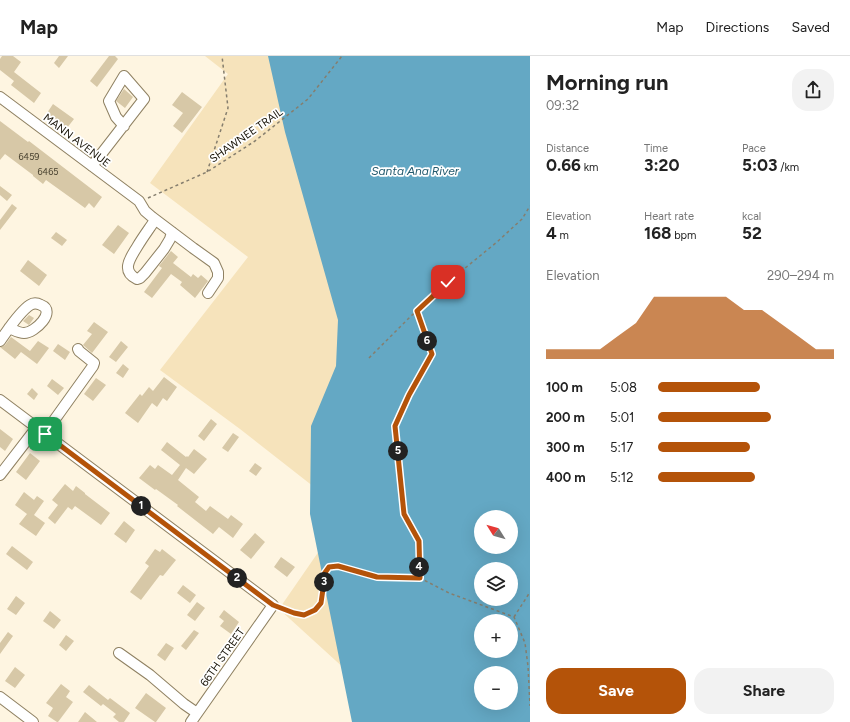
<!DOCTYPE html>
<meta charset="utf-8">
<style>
body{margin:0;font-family:Figtree,sans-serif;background:#f2f2f2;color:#222;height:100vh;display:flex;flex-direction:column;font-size:15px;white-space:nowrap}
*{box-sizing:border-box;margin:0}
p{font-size:13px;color:#767676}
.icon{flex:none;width:22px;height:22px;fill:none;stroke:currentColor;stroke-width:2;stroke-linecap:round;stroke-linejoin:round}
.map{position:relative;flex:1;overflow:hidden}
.panel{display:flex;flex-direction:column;background:#fff;width:320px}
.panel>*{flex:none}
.needle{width:26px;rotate:307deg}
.tools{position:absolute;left:474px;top:454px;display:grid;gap:8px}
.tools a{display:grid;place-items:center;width:44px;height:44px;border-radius:50%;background:#fff;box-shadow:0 4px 16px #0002;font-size:20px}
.pin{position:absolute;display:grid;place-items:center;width:34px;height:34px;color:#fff;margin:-17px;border-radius:8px;box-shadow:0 2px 6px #0006}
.km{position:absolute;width:20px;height:20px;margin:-10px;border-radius:50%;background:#222;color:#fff;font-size:11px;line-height:20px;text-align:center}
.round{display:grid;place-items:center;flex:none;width:42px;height:42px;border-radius:16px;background:#f2f2f2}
.head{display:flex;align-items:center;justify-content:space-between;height:68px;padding:0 16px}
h1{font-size:22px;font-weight:700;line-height:30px}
.figures{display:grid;grid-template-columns:repeat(3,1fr);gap:6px;height:68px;padding:4px 16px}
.figures div{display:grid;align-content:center}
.figures b{font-size:17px;font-weight:700}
.figures small{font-size:11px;font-weight:400}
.figures p{font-size:11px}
.chart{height:112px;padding:8px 16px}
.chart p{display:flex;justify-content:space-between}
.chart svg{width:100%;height:72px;margin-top:4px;fill:#b45309;opacity:.7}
.cta{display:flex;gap:8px;margin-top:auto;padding:8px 16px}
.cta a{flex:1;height:46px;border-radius:16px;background:#b45309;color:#fff;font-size:16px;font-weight:700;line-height:46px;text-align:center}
.cta a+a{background:#f2f2f2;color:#222}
ul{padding:0 16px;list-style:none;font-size:13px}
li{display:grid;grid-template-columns:64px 48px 1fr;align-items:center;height:30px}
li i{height:10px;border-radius:5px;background:#b45309}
header{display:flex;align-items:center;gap:24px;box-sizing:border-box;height:56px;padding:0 20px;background:#fff;border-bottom:1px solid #e0e0e0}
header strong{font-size:19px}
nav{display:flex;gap:22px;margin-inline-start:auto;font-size:14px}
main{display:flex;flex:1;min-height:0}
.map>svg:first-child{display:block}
.green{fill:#f6e3bb;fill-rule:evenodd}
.water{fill:#64a8c4;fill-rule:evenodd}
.building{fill:#d7c8a7}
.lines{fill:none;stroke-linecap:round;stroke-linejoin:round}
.minor-casing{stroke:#8f8162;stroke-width:12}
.path{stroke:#857e6e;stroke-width:1.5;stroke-dasharray:3 3;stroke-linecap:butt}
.minor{stroke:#fff;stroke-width:10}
.route-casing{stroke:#fff;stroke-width:8}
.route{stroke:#b45309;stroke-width:5}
.labels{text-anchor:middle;stroke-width:3.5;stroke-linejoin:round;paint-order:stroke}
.number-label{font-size:9px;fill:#47402e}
.street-label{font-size:11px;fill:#171206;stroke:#fff}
.water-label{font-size:12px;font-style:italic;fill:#235a6e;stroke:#fff}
</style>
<header>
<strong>Map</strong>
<nav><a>Map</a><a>Directions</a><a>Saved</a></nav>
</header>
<main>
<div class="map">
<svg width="530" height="666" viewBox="0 0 530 666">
<rect width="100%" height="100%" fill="#fef5e1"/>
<path class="green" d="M205,0h325v666h-127l-124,-113 67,-97 -106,-83 -80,-59 88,-113 -98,-74 78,-109zM481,461h30v30h-30zM481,513h30v30h-30zM481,565h30v30h-30zM481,617h30v30h-30z"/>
<path class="water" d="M268,0h262v666h-178l-42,-208 1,-88 25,-60 2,-46 -53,-188zM481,461h30v30h-30zM481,513h30v30h-30zM481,565h30v30h-30zM481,617h30v30h-30z"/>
<path class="building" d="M2,0h11l8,6 -7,10 27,21 -7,10 -23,-18 3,-4 -14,-11v-11z
M59,0h9l-9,12 -5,-5z
M109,0h6l3,3 -21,28 -7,-6z
M124,33l9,8 -8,11 -9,-7z
M182,36l20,15 -20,26 -9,-7 10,-13 -11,-8z
M53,48l21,15 -7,9 -20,-15z
M0,65l28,21 1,-1 73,56 -8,11 -5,-5 -4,5 -39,-28 -3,4 -10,-8v-1l-28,-21 -5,6z
M0,130l12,9 -5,6 -7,-6z
M12,148l5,4 -17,22v-10z
M118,169l11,8 -15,21 -12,-9z
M56,176l11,8 -5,6 -11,-8z
M171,195l7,6 -5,6 18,14 2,-3 5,4 3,-3 7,6 -13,17 -15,-13 2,-3 -11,-8 -19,24 -8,-6 18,-24 -3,-2z
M28,204l19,15 -8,11 -19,-15z
M29,259l5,3 -5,7 -6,-4z
M94,266l14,10 -16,21 -9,-8 9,-11 -5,-3z
M11,281l19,14 8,-10 11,7 -12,16 -16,-12 -6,7 -15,-12 5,-2z
M121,285l7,6 -12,15 -7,-5z
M58,288l12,8 -5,8 -12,-9z
M123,308l6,5 -6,9 -7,-5z
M164,321l13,10 -10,14 -4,-3 -6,9 -5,-4 -14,20 -13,-10 15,-19 2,2 7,-9 4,4z
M96,322l10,7 -13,16 -9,-7z
M52,323l12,9 -6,7 -11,-9z
M32,332l6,6 -4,6 -7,-6z
M211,363l6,5 -13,17 -6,-5z
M0,373l13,10 -8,12 -5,-4z
M233,377l6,4 -11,15 -6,-4z
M167,386l19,15 1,-1 1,1 6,-8 13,10 -13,15 -8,-6 -8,12 21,17 -4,5 11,9 4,-5 18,13 3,-4 12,9 -10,14 -14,-11 -6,7 -36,-28 1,-1 -22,-16 -1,1 -16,-12 11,-13 5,4 3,-4 14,10 8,-10 -19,-15z
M30,397l10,8 -14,19 -10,-8z
M255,407l7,5 -6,8 -7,-5z
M65,428l8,7 3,-5 9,7v1l25,19 -9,12 -26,-19 -3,4 -4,-3 -13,17 -7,-6 10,-13 -6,-5z
M24,436l10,8 3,-4 7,5 -10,14 11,8 -9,13 -17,-12 8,-10 -12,-9z
M124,465l11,9 -9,13 -12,-9z
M255,477l10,9 -14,17 -11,-9z
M12,490l21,16 -6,8 -21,-16z
M155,493l5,3 2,-3 14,11 -13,16 -3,-1 -19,25 -11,-8 19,-26 -4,-3z
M281,501l14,10 -8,10 -13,-10z
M183,529l13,10 -6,8 -13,-10z
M16,540l9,7 -9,12 -9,-6z
M197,546l8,6 -10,13 -8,-6z
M224,554l15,12 -8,12 -11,-8 4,-5 -5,-4z
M50,555l11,9 -7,9 -11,-8z
M194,574l5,3 -13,17 -5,-4z
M8,576l5,4 -13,18v-11z
M66,579l8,6 -8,10 -7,-6z
M166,587l8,5 -9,13 -8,-6z
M15,611l10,8 -10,13 -10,-7z
M61,628l9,7 -4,6 7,5 -15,20h-1l-9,-6 5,-8 -7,-5z
M89,629l19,15 2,-2 20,15 -6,9h-5l-6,-5 3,-3 -13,-10 -2,2 -18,-14z
M146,637l20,15 -10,14h-1l-20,-14z
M85,656l12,10h-19z"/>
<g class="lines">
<g class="minor-casing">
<path id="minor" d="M0,41l139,104 6,10 7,6 41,31 21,15 4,9v6l-10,15
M92,110l52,-67 -20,-23 -15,25 7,16 8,9
M155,164c-6,9 -12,17 -18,27 -6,10 -17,24 0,32l3,-1 5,-5 19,-24 6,-10 2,-7
M0,285c8,-11 19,-29 30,-36 3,-2 7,-2 11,0 16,6 -6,28 -17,28 -5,0 -10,-3 -15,-5
M0,344l273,205 -82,117
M45,377l48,-67 1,-3 -15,-12 -1,-2
M0,419l37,-48
M119,597l31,22 34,29 13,9
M0,641l33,25"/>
</g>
<path class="path" d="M207,116l21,-64 -6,-52
M148,142l59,-26 48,-31 53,-42 34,-43
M417,255l15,43 -23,41 -14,31 9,88 15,27 1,36
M369,302l41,-41 38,-35 49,-40 25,-23 8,-13
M282,553l12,4 10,2 11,-5 6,-7 3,-21v-8l5,-7 10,-1 38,11 43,1 29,15 65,24 11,26 3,23 2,40
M514,561l16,-25"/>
<use href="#minor" class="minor"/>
</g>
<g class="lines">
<g class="route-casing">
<path id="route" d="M45,378l228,171 21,8 10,2 11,-5 6,-7 3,-21v-8l5,-7 9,-1 39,11 43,1 -1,-37 -15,-27 -9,-88 14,-31 23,-41 -15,-43 31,-29"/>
</g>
<use href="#route" class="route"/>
</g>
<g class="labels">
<g class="number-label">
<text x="29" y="104">6459</text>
<text x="48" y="119">6465</text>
</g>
<g class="street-label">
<text transform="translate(246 79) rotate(-35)" y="4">SHAWNEE TRAIL</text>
<text transform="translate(77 84) rotate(37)" y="4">MANN AVENUE</text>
<text transform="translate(222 601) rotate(-55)" y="4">66TH STREET</text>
</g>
<g class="water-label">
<text x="415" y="119">Santa Ana River</text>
</g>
</g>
</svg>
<div class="tools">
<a><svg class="needle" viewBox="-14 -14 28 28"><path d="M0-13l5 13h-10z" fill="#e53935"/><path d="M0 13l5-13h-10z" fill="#767676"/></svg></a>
<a><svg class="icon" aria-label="layers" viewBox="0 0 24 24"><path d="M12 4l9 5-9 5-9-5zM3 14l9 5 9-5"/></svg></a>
<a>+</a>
<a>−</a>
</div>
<div class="pin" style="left:45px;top:378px;background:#1e9e55"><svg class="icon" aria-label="arrive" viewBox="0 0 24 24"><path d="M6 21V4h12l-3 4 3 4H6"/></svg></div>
<div class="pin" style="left:448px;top:226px;background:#d93025"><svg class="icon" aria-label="check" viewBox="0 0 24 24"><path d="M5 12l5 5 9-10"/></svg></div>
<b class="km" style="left:141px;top:450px">1</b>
<b class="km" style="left:237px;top:522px">2</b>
<b class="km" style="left:324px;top:526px">3</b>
<b class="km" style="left:419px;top:511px">4</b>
<b class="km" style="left:398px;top:395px">5</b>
<b class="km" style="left:427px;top:285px">6</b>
</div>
<section class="panel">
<div class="head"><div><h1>Morning run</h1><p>09:32</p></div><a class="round"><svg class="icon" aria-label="share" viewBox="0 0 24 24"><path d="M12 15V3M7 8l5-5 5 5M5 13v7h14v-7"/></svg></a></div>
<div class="figures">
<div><p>Distance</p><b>0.66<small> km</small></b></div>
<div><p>Time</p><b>3:20</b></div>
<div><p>Pace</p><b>5:03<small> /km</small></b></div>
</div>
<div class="figures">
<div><p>Elevation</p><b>4<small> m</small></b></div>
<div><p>Heart rate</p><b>168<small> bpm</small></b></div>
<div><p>kcal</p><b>52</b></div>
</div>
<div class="chart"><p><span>Elevation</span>290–294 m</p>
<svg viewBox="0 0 160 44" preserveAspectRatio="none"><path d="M0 44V38L10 38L20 38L30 38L40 30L50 22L60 6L70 6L80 6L90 6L100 6L110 14L120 14L130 22L140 30L150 38L160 38V44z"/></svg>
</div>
<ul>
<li><b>100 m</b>5:08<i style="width:58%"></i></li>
<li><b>200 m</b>5:01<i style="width:64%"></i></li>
<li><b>300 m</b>5:17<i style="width:52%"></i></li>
<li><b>400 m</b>5:12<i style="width:55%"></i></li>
</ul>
<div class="cta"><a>Save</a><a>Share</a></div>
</section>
</main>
